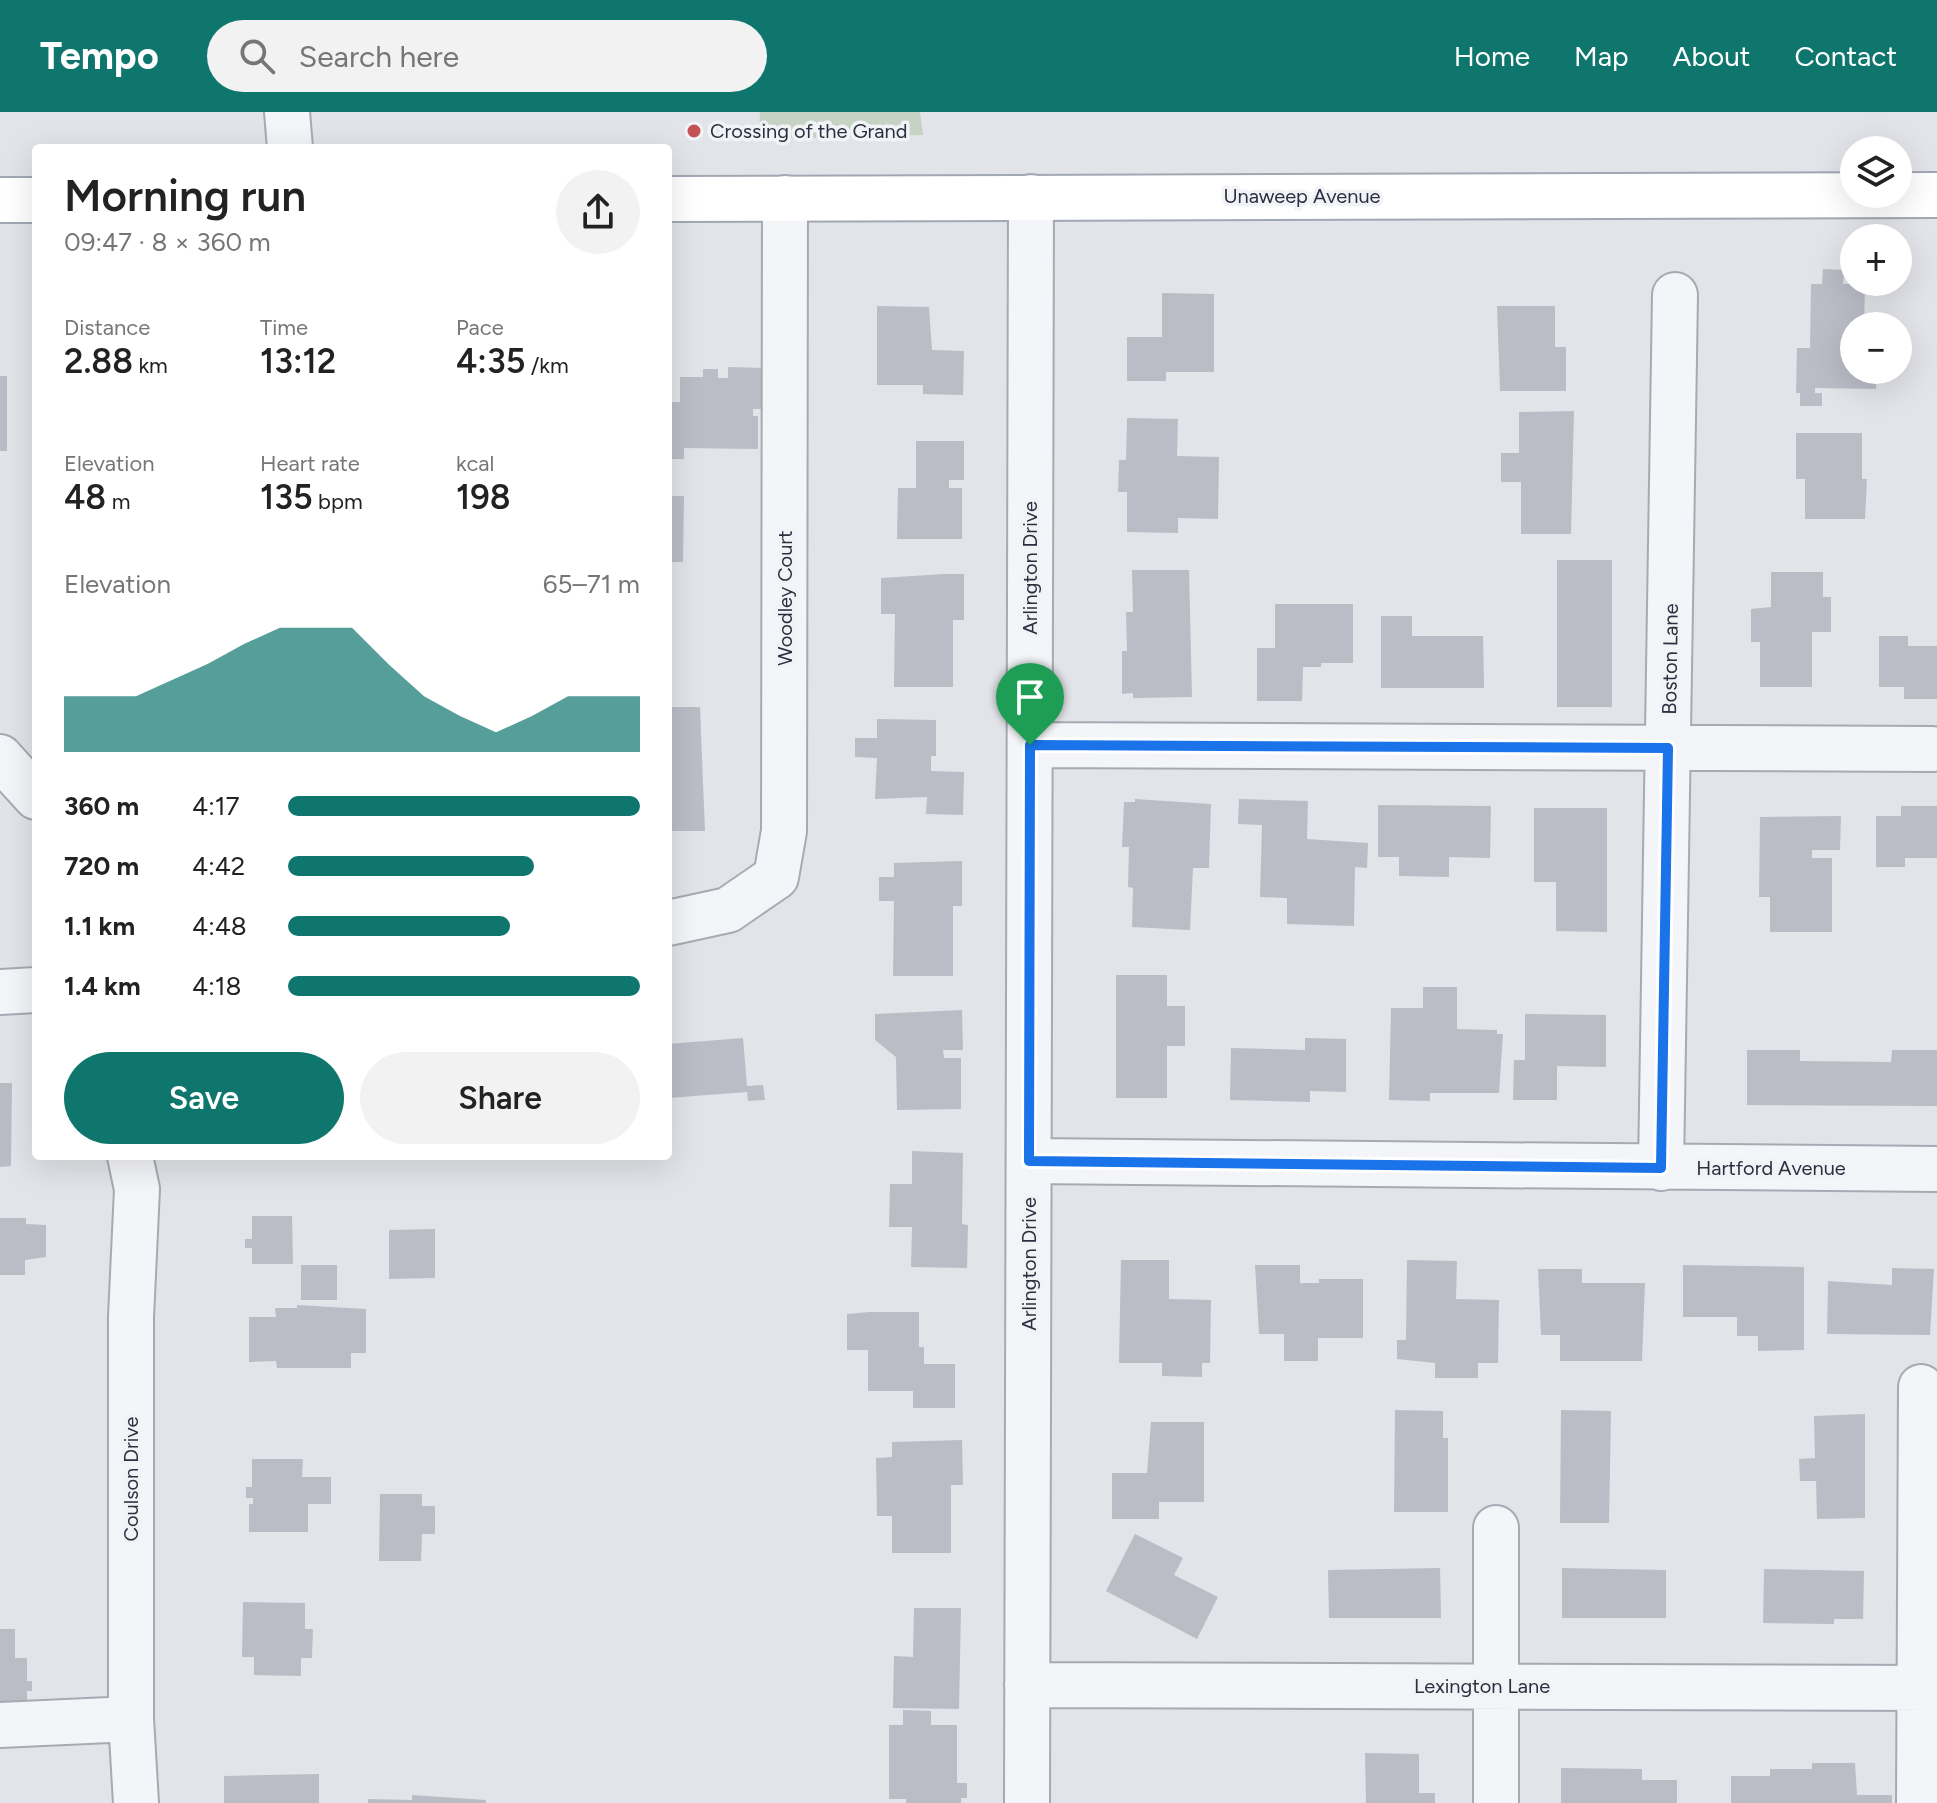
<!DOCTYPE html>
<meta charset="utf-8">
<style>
body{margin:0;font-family:Figtree,sans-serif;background:#f2f2f2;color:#222;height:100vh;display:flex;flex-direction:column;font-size:30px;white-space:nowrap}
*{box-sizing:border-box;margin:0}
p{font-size:26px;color:#767676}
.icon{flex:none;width:44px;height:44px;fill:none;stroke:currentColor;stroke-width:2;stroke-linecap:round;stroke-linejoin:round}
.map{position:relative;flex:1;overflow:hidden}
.panel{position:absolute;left:32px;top:32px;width:640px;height:1016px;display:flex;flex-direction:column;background:#fff;border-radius:8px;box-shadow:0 8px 32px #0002}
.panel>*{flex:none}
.fabs{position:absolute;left:1840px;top:24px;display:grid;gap:16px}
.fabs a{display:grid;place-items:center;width:72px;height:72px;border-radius:50%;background:#fff;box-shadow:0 8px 32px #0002;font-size:40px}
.pin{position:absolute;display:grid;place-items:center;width:68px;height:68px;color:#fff;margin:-82px -34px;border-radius:50% 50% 50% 0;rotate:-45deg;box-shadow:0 0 8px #0007}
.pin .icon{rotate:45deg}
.round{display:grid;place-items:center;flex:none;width:84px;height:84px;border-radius:42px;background:#f2f2f2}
.headline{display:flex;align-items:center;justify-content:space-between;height:136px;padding:0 32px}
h1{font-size:44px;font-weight:600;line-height:60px}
.figures{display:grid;grid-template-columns:repeat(3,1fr);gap:12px;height:136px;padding:8px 32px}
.figures div{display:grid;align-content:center}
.figures b{font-size:34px;font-weight:600}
.figures small{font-size:22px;font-weight:400}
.figures p{font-size:22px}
.chart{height:224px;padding:16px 32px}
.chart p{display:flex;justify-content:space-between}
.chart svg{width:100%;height:144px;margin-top:8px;fill:#0f766e;opacity:.7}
.cta{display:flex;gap:16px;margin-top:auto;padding:16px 32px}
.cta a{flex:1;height:92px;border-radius:48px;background:#0f766e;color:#fff;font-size:32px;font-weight:600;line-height:92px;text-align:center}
.cta a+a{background:#f2f2f2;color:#222}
ul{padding:0 32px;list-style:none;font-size:26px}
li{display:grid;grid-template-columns:128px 96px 1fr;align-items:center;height:60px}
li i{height:20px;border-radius:10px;background:#0f766e}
header{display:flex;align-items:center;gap:48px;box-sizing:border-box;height:112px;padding:0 40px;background:#0f766e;color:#fff}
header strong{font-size:38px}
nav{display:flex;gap:44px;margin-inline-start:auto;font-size:28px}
.search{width:560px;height:72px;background:#f2f2f2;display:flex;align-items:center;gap:20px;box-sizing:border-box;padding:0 28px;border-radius:44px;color:#767676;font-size:30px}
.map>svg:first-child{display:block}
.green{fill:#c6d2c4}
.building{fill:#babdc6}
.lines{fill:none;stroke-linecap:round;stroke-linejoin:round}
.minor-casing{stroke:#a7aab3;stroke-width:48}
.major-casing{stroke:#a2a7b4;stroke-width:48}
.minor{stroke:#f4f5f8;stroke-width:44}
.major{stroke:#fff;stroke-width:44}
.route-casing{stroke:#fff;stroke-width:16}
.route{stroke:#1a73e8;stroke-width:10}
.poi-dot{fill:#c45154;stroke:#f1f3f7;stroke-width:3}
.labels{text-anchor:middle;stroke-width:7;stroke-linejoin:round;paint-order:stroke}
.poi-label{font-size:20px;fill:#2b3040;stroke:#f1f3f7;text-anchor:start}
.street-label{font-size:20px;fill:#2b3040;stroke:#f1f3f7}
</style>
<header>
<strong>Tempo</strong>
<div class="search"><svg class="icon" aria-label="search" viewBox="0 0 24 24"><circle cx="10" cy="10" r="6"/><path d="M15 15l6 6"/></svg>Search here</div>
<nav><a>Home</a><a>Map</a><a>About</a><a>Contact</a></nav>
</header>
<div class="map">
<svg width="1937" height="1691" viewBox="0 0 1937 1691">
<rect width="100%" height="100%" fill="#e2e4e9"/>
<path class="green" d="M760,0h160l3,23 -164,4z"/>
<path class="building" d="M1823,157l21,1 -1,14h22l-1,42h-10v44h23l-1,19 -61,-1v5h7v13h-22v-13h-4l1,-45h13l1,-64h11z
M1162,181l52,1v78h-48v9h-39v-44h35z
M877,194l52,1 3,43 32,1 -1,44 -40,-1v-9h-46z
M1497,194h58v41h11v44h-66z
M728,255l35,1 -1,41h-9v7h5v33l-74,-1v11h-16v-57h12v-25h23v-8h15v9h10z
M0,264h7v75h-7z
M1574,299l-3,123h-50v-52h-20v-29h18v-41z
M1127,306l51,1 -1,37 42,1 -1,62 -40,-1v15l-51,-1v-40h-9l1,-32h7z
M1796,321h66v46h5l-2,40h-60v-40h-9z
M916,329h48v39h-15v8h13v51h-65l1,-51h18z
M668,384h16l-1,66h-15z
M1557,448h55v147h-55z
M1132,458h57l3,127 -59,1v-5l-11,1v-43h5l-1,-39h7z
M1771,460h52v25h8v35h-19v55h-52v-45h-9v-33l20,-2z
M944,462h20v46h-11v67h-59l1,-73h-14v-36z
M1275,492h78v59h-32v4h-18l-1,34h-45v-53h18z
M1381,504h31v20h71l1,52h-103z
M1879,524h29v10h29v53h-33v-12h-25z
M668,595h32l5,124h-37z
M877,607l59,1v36h-5v15l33,1 -1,43 -37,-1 1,-17 -52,2 2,-41 -22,-1v-19h22z
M1135,687l76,5 -2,64h-16l-3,62 -58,-3 1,-39 -5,-1 1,-40h-7l2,-45h11z
M1239,687l69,2 -1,38 61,4 -1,25 -12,-1 -1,59 -67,-2v-26l-27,-1 2,-72 -24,-1z
M1378,693l113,1 -1,52 -41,-1v20l-50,-1v-19h-21z
M1901,694h36v52h-32v9h-29v-51h25z
M1534,696h73v124l-51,-1v-49h-22z
M1841,704l-1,34h-28v8h20v74h-62v-35h-11l1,-80z
M962,749v45h-9v70h-60l1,-75h-15v-24h15v-14z
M1116,863h51v31h18v40h-18v52h-51z
M1423,875h34v42l40,1v4h6l-4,59h-69v8l-41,-1 2,-92h32z
M962,898l1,40h-20l1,8h17v51l-64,1 -1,-53 -21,-17v-26z
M1525,902l81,1v52l-49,-1v34h-44l1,-40h11z
M743,926l4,48 16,-1 2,15 -17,1 -1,-9 -79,6v-54z
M1305,926l41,1v53l-36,-1v11l-80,-2 1,-52 74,2z
M1747,938h53v11l91,1 1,-12h45v56l-190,-1z
M0,971h12l-1,83 -11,1z
M912,1039l51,2 -1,71 6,1 -1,43 -56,-1 1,-40h-23l1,-43h22z
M252,1104h40l1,48h-41v-16h-7v-9h7z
M0,1106h26v6l20,1v32l-21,3v15h-25z
M435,1117v49l-46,1v-49z
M1121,1148h48v39l42,1 -1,63h-8v14l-40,-1v-13h-43z
M1407,1148l50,1 -1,38 43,1 -1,63h-20v15h-43v-15l-38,-4v-19h9z
M301,1153h36v35h-36z
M1255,1153h45v18h19v-4h44v59h-45v23h-34v-27h-25z
M1683,1153l121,2v83l-46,1v-15h-21v-19h-54z
M1892,1156l42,1 -4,66 -103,-1 1,-53 64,4z
M1538,1157h44v14h63l-3,78h-82v-26h-19z
M297,1193l69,4v44h-15v15h-74l-1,-7 -27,1v-45h27l-1,-9h22z
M869,1200h50v35h5v17h31v44h-42v-17h-45v-41h-21v-36z
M1395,1298l48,1v27h5v74h-54z
M1561,1298l50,1 -2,112h-49z
M1865,1302v104l-48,1 -1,-38h-16l-1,-22 16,-1 -1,-42z
M1151,1310h53v80h-45v17h-47v-46h35z
M962,1328l1,45h-12v68h-59v-37h-15l-1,-58 16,-1v-15z
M252,1347h51l-1,18h29v27h-23v28h-59v-28h4v-6h-7v-11h6z
M380,1382h42v12h13v28h-13l-1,27h-42z
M1135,1422l48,24 -9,17 44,22 -21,42 -91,-48z
M1440,1456l1,50h-112l-1,-48z
M1562,1456l104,2v48h-104z
M1764,1457l100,2 -1,48h-29v5l-71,-1z
M243,1490l62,1v26h8l-1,29h-11v18l-47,-1v-18h-12z
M914,1496h47l-2,101 -66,-1 1,-52 19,1z
M0,1517h15v29h12v23h5v10h-5v22h-27z
M903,1598l28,1v14h26v58h10v15h-6v5h-55v-4h-17v-74h14z
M1365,1641l54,1v39h16v10h-69z
M1812,1651h43l2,32h35v8h-161v-27h39v-7h42z
M1561,1656l81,1v11h35v23h-116z
M319,1662v29h-95v-27z
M412,1683l74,5v3h-118v-4l44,1z"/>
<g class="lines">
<g class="minor-casing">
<path id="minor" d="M287,0l3,36
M1030,633l902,4
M0,645l36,40
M668,811l60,-13 48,-33 8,-46 1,-633
M0,880l36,-2
M130,1044l7,33 -6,128v402l5,84
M1029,1049l908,8
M1661,1056l14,-873
M1027,1573l910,3
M0,1613l131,-6
M1027,1691l4,-1606
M1496,1691v-275
M1919,1691l2,-416"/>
</g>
<g class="major-casing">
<path id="major" d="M668,87l1269,-4
M0,88h36"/>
</g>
<use href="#minor" class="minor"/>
<use href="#major" class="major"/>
</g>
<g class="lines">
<g class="route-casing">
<path id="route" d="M1030,633l638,3 -7,420 -632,-7z"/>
</g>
<use href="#route" class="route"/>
</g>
<circle class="poi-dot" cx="694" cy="19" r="8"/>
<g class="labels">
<g class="poi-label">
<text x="710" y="26">Crossing of the Grand</text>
</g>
<g class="street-label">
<text x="1302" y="91">Unaweep Avenue</text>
<text transform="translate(1030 456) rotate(-90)" y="7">Arlington Drive</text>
<text transform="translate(785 486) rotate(-90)" y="7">Woodley Court</text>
<text transform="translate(1670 547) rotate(-89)" y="7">Boston Lane</text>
<text x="1771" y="1063">Hartford Avenue</text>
<text transform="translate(1029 1152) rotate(-90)" y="7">Arlington Drive</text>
<text transform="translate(131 1367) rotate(-90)" y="7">Coulson Drive</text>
<text x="1482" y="1581">Lexington Lane</text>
</g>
</g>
</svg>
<div class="fabs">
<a><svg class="icon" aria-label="layers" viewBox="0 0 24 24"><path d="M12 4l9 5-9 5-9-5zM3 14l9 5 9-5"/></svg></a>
<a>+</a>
<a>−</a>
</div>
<div class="pin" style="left:1030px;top:633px;background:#1e9e55"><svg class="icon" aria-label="arrive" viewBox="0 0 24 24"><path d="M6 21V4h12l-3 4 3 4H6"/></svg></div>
<section class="panel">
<div class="headline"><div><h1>Morning run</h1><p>09:47 · 8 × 360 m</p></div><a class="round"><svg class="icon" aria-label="share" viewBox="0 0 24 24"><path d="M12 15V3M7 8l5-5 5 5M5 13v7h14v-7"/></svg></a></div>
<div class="figures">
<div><p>Distance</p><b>2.88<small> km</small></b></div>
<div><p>Time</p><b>13:12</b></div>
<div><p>Pace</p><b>4:35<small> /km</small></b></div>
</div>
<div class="figures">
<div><p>Elevation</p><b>48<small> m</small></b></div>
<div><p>Heart rate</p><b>135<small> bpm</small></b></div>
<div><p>kcal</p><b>198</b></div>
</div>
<div class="chart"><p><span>Elevation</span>65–71 m</p>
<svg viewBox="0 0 160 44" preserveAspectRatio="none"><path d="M0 44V27L10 27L20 27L30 22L40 17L50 11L60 6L70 6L80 6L90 17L100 27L110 33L120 38L130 33L140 27L150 27L160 27V44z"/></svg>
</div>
<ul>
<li><b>360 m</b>4:17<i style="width:100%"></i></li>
<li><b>720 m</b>4:42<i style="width:70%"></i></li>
<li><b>1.1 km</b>4:48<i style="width:63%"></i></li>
<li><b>1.4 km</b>4:18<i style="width:100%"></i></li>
</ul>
<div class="cta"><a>Save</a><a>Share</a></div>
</section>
</div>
